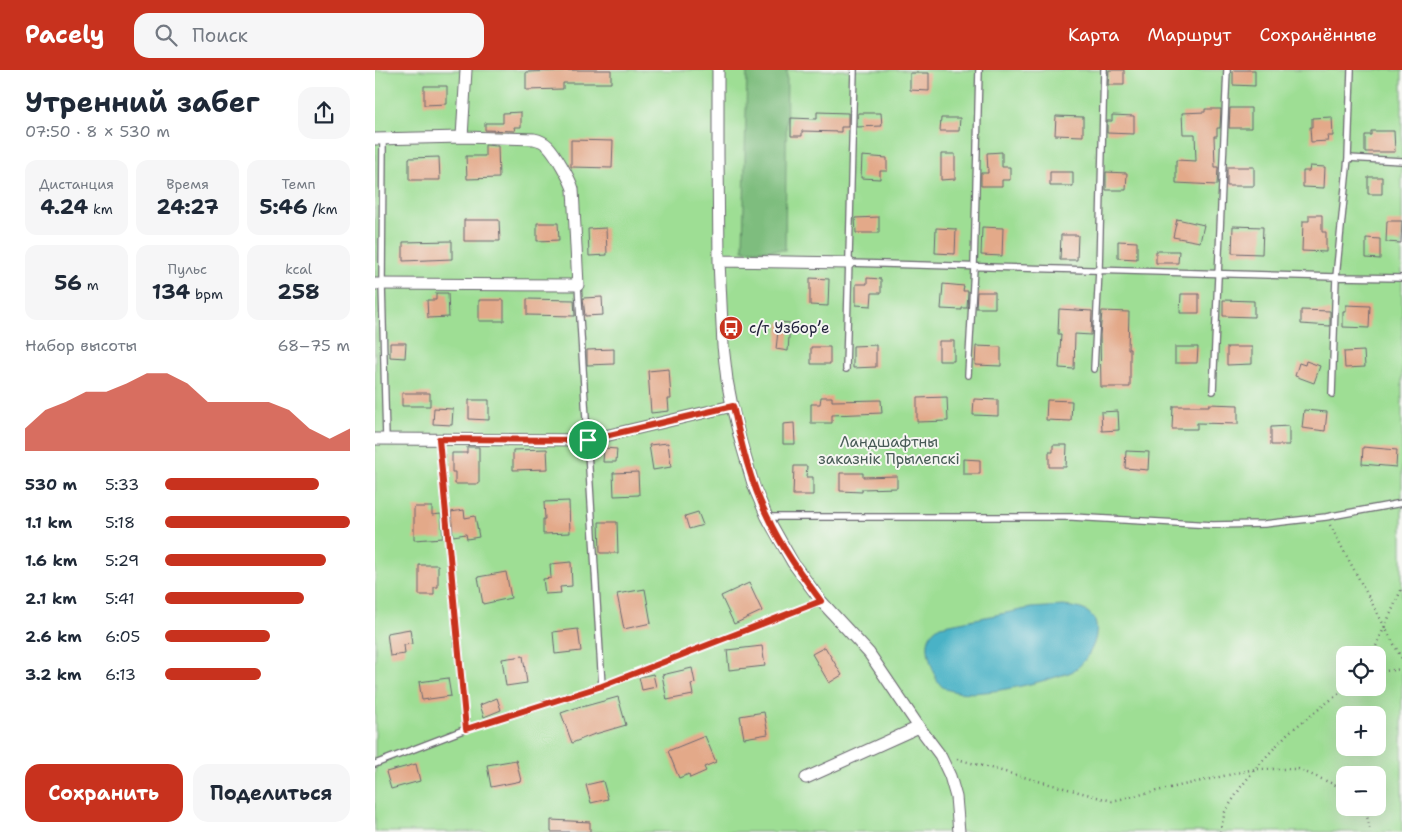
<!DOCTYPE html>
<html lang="ru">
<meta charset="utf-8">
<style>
body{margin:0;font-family:"Shantell Sans",sans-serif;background:#f6f6f7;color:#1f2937;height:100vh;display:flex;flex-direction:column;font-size:19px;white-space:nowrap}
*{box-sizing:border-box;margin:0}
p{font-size:16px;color:#747a83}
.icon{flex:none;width:28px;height:28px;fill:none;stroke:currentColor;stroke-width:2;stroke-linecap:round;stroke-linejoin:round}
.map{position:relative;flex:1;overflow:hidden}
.side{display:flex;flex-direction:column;background:#fff;width:375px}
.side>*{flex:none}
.buttons{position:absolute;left:961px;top:576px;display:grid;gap:10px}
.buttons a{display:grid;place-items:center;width:50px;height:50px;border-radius:10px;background:#fff;box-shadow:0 5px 20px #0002;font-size:25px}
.pin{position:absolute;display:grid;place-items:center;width:42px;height:42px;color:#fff;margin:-21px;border:2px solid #fff;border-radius:50%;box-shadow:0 1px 5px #0007}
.round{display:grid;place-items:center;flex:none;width:52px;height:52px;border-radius:15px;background:#f6f6f7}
.summary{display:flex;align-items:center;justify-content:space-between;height:85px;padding:0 25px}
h1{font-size:28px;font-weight:700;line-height:38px}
.stats{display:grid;grid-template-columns:repeat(3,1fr);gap:8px;height:85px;padding:5px 25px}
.stats div{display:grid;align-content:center;border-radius:12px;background:#f6f6f7;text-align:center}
.stats b{font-size:21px;font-weight:700}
.stats small{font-size:14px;font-weight:400}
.stats p{font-size:14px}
.chart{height:140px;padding:10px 25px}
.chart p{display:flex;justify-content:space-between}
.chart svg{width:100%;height:90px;margin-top:5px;fill:#c8321e;opacity:.7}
.button{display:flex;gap:10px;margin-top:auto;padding:10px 25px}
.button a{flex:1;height:58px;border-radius:15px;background:#c8321e;color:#fff;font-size:20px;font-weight:700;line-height:58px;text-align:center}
.button a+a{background:#f6f6f7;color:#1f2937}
ul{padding:0 25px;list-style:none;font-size:16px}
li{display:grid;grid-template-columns:80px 60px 1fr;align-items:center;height:38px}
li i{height:12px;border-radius:6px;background:#c8321e}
header{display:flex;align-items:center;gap:30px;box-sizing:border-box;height:70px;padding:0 25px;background:#c8321e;color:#fff}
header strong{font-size:24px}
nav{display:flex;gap:28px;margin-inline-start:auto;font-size:18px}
.search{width:350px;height:45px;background:#f6f6f7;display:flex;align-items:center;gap:12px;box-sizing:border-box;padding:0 18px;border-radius:15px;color:#747a83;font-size:19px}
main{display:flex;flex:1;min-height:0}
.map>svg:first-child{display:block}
.green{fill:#9ede94;stroke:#608068;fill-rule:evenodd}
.forest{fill:#7ebd7e;stroke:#50705c}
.water{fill:#48b2c6;stroke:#356a80}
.building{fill:#e3a989}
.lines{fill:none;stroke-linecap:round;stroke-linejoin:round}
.lane-casing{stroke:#6a676f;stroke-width:8}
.street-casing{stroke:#6a676f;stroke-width:13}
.path{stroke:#6a676f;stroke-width:2.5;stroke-dasharray:1 4;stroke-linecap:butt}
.lane{stroke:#fff;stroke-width:5.5}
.street{stroke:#fff;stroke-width:11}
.route-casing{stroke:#fff;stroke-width:10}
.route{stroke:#c8321e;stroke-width:6}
.labels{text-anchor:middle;stroke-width:4;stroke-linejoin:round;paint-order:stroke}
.poi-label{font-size:15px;fill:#22223b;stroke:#f6f6f2;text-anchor:start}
.park-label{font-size:15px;fill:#475a56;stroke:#f6f6f2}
</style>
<header>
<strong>Pacely</strong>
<div class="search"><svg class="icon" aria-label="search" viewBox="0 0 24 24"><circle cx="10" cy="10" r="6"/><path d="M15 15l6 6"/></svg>Поиск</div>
<nav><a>Карта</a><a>Маршрут</a><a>Сохранённые</a></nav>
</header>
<main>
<section class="side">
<div class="summary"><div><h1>Утренний забег</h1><p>07:50 · 8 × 530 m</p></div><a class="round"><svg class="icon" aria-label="share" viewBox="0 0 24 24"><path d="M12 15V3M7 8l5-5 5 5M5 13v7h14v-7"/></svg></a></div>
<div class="stats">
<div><p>Дистанция</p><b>4.24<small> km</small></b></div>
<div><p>Время</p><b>24:27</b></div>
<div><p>Темп</p><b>5:46<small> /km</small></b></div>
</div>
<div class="stats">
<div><b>56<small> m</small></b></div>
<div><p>Пульс</p><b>134<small> bpm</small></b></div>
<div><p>kcal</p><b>258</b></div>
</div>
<div class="chart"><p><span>Набор высоты</span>68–75 m</p>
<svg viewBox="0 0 160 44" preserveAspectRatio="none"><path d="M0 44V33L10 24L20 20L30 15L40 15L50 11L60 6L70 6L80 11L90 20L100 20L110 20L120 20L130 24L140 33L150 38L160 33V44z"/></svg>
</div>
<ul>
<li><b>530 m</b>5:33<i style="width:83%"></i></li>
<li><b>1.1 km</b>5:18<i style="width:100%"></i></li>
<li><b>1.6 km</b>5:29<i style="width:87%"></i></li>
<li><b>2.1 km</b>5:41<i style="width:75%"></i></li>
<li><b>2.6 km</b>6:05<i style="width:57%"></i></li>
<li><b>3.2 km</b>6:13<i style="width:52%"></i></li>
</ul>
<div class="button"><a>Сохранить</a><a>Поделиться</a></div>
</section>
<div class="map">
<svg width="1027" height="762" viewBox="0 0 1027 762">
<rect width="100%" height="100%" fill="#f6f6f2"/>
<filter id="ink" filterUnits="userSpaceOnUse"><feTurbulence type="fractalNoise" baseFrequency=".02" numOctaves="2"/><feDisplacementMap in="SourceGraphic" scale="10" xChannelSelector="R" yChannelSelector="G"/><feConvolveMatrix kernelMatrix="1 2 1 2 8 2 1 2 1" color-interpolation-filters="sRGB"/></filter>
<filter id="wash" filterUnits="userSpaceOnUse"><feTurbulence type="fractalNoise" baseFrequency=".0096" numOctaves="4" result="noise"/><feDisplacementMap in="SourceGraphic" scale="20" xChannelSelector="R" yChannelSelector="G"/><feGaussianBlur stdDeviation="1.12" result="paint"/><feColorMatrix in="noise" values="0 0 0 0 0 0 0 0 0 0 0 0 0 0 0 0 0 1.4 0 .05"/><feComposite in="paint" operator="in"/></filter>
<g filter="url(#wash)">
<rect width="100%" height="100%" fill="#efe7cf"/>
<path class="green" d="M0,0h1027v762h-1027zM970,585h32v33h-32zM970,645h32v33h-32zM970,705h32v33h-32z"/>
<path class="forest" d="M372,0h40l-2,180h-42z"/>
<path class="water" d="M688,536c9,1 22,2 28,9 14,15 -2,44 -15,54 -4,4 -12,5 -17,7 -25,8 -85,23 -110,14 -11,-3 -14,-13 -17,-23 -3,-9 -7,-24 -1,-33 2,-3 6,-6 9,-8l91,-18z"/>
<g id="blocks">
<path class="building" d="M203,0h33v13h-48v6l-37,1v-18z
M734,0h15v15h-16z
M858,0h22v16l-22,-1z
M535,3h19v18l-19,-1z
M49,16h23v18l-23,1z
M855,38h21v20h-22z
M830,39h16l-1,19h-3v8h-3l1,31h3l-1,18 -41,-2v-23l20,1 -1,-27h-12l-1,-21 23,-1z
M146,42v15h-7l1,4 -30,-1v-7h18v-10z
M442,42l31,1v14h-7v5l-39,-1v5h-11v-18l26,1z
M483,43h23l1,13 -25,1z
M737,45l22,1v18l-27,-1v-12h5z
M681,46l27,1v19l-28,-1z
M957,47l1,19h-6l1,5 -17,1 -1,-15h2v-9z
M566,48h19l-1,13h-19z
M996,61h23l1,21h-30v-17h6z
M196,70l42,1 -1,27 -41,-1z
M110,75l13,1 1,32 -32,1 -1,-23h19z
M627,82v15h8v13h-8v6h-21v-13h7l-1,-20z
M566,84h14v25l-14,1z
M487,86l25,2v13h-7v8l-19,-1z
M64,87l1,23h-31v-22z
M935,96l15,1 -1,21 -21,-1v-16h6z
M852,97h27v19h-27z
M675,102h23v14h-23z
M731,102l21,1 -1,17h-20z
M993,107h14v17h-14z
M934,145h13v17h4v20l-24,-1 1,-30h6z
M504,147v16h-23l-1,-15z
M802,149l27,6 -4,17 -27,-5z
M89,150h35l1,21h-36z
M1012,151h15l-1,22 -15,-1z
M162,153h21l1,17 -22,1z
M858,156l30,1 -1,27 -30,-1z
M607,157l21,1 -1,28 -21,-1z
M231,158l1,27 -18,1 -1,-27z
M561,158l20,1 -1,25 -20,-1z
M686,165h17l-1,25h-17z
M991,168l14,1v20l-14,-1z
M77,171v18l-49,2v-19z
M743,171l19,1v17l-19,-1z
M781,181h23l-1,12h-22z
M435,208l19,1 -1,27 -18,-1z
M492,208l14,1v14h-9l-1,13 -15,-1v-21h11z
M568,214l21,2 -1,5h5l-1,17h-5v2l-21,-1z
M602,222h18v16h-19z
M61,223h12l1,24 -21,1 -1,-18h9z
M806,224h18v19h-19z
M227,227l1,18 -18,1 -2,-18z
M152,229l47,1 1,16 -48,-1z
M104,230h25v21h-25z
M848,230l31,1v16l-31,-1z
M971,235l24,1 -1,22 -26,-1v-15h3z
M684,239l33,2 -1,24 -16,-1 -1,35 -15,-1 2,-34h-3z
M926,240l29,1v15l-29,-2z
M727,241l27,1 -1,37h2v38h-29l-1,-52z
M404,252l11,1 -2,28 -12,-2z
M564,271h15v20h-15z
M15,273h16l-1,15 -15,-1z
M501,275v22l-23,1v-22z
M601,276l25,1v19l-26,-1z
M436,277h19v17h-19z
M800,277h23l-1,16h-22z
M852,277h25v17l-25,1z
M239,279v15l-27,1v-15z
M989,281l1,16 -20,1 -1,-16z
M931,291l14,5 -6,17 -19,-7 4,-13 6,2z
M294,299l2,30h-3l1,12 -18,2 -3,-42z
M27,323h28v13h-28z
M446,327h11v4l49,-1 1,13 -50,2v8h-21v-19h9z
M572,327l1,24 -31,1v-24z
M599,329l24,1v16l-25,-1z
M94,330h20v20l-20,-1z
M672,330l25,1 -1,20 -25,-1z
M834,334l29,1v19l-41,-1v6h-25l1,-23h36z
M59,338l19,1 -1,16 -19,-1z
M929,340l23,2 -2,19 -23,-3z
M743,341l1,19 -17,1 -1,-19z
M419,353l1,21h-12v-20z
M914,356v19h-18v-18z
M293,373l3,24 -18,3 -4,-25z
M678,375h14l-1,22h-17v-15h4z
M92,377h12v37h-24v-12h-3v-19h15z
M988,377l34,3 -1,17 -34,-3z
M229,378l13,1 -1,13h-13z
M172,379l1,20 -35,1v-20z
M751,381l23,1 -1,18 -23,-2z
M588,389l17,1v14h-17z
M419,396h13l-1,11h7v18h-20z
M263,402l1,23 -25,1 -1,-23z
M465,403h23v4l34,-1v12l-35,1v3l-22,-1z
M194,431l1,32 -27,1v-15h2l-1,-17z
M39,437h18v8l9,-1 2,24 -29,2z
M89,440l1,8 10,-2 4,21 -12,2 -1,-5 -13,2 -2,-24z
M323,442l5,13 -14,4 -4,-13z
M224,452h18l1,31h-18z
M196,492l1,24 -12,1 1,6 -16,1 -2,-15 8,-1 -1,-14z
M44,495h19v22h-4v8h-15z
M131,502l5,26 -28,6 -5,-27z
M374,513l13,28 -28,13 -13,-28z
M270,519l6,34 -27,6 -7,-35z
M35,559l2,15 -8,1 1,9 -15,2 -3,-23z
M203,559l3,22 -26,3 -2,-22z
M387,576l3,20 -36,4 -2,-20z
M450,577l17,28 -13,8 -17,-29z
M148,586l4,27 -21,3 -4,-27z
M317,598l3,15 -4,1 2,11 -26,5 -5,-25z
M278,604l3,13 -14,3 -3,-13z
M73,608l3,18 -29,4 -3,-18z
M243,627l8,28 -34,10 -20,8 -11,-30 20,-7 1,1z
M122,628l4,12 -17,7 -4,-12z
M389,642l4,22 -24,4 -4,-22z
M330,666l11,26 -12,5 2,4 -16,7 -1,-4 -10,4 -11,-27z
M141,690l5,21 -30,6 -4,-22z
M41,694l4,17 -29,8 -5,-17z
M228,711l5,18 -17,4 -5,-18z
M176,750l39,2v10h-39z"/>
</g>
</g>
<g filter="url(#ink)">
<use href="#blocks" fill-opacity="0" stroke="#6a676f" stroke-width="1"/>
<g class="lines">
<g class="lane-casing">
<path id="lane" d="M8,69l-1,145 4,155
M973,88l54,3
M474,193l487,14 12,-119 3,-88
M203,215l24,401
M471,299l8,-299
M719,299l5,-99 5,-200
M593,305l6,-108 5,-197
M838,321l14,-321
M957,324l4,-117 66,1
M392,447h305l141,8 51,-1 62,-7 76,-14
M91,659l136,-43 219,-85
M0,694l91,-35 -27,-290"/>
</g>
<g class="street-casing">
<path id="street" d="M343,0v84l1,107 4,85 4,34 5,26 8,33 14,48 13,30 26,46 28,38 48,52 50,74 21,28 10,21 6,21 3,35
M87,67l4,-67
M0,69l87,-2 72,2c5,1 10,3 14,7 7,7 22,33 25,43l5,96 -203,-1
M344,191l130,2
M0,369l213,1 144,-34
M431,708l113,-51"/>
</g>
<path class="path" d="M955,455l72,134
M997,585l30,-67
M1002,602l25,-3
M582,689l155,42 143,-32h43l47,20
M990,738l6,24
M845,762l5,-20 16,-25 14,-18 33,-36 58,-45"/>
<use href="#lane" class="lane"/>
<use href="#street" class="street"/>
</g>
</g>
<g class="lines" filter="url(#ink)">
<g class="route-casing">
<path id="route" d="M358,336c8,37 17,75 34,110 14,31 34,58 54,85l-219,85 -136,43 -27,-290 149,1z"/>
</g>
<use href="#route" class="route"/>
</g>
<defs>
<g id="bus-disc" transform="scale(1.25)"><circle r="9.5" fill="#c8321e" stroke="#f6f6f2"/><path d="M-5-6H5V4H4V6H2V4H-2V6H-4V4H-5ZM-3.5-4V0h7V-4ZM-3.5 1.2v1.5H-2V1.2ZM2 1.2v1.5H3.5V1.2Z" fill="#fff"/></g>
</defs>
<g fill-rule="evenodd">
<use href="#bus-disc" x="356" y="258"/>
</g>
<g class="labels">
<g class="poi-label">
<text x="374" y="263">с/т Узборʼе</text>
</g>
<g class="park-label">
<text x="514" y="377">Ландшафтны<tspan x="514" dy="17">заказнік Прылепскі</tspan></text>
</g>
</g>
</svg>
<div class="buttons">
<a><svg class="icon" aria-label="locate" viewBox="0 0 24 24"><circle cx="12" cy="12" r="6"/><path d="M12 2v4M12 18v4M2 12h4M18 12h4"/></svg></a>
<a>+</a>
<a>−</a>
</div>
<div class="pin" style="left:213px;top:370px;background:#1e9e55"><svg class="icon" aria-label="arrive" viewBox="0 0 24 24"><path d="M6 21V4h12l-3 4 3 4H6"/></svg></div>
</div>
</main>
